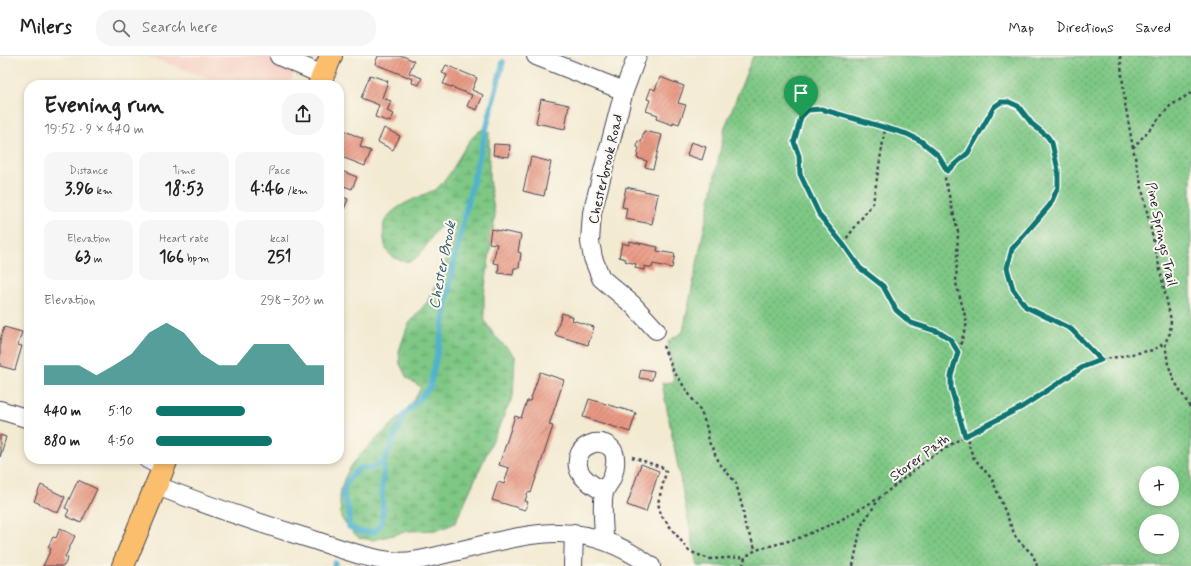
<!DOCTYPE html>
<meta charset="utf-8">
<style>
body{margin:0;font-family:Mynerve,sans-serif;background:#f6f6f6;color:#222;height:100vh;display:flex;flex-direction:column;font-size:15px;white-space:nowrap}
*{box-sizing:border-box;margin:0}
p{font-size:13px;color:#767676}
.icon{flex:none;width:22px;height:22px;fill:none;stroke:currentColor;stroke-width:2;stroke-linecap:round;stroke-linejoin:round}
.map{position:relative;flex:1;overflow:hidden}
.side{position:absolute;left:24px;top:24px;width:320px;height:384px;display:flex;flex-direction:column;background:#fff;border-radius:16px;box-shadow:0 2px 6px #0003}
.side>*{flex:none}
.fabs{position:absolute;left:1139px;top:410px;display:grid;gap:8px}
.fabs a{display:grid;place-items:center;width:40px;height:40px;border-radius:50%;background:#fff;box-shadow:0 2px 6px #0003;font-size:20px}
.pin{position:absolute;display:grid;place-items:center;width:34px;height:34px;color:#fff;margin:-41px -17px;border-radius:50% 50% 50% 0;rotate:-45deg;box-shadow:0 0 4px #0007}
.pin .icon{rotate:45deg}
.round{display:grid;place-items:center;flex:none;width:42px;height:42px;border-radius:16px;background:#f6f6f6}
.summary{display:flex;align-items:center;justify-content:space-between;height:68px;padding:0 20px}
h1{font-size:22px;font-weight:700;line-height:30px}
.metrics{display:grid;grid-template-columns:repeat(3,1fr);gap:6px;height:68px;padding:4px 20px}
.metrics div{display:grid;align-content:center;border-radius:10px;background:#f6f6f6;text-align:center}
.metrics b{font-size:17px;font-weight:700}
.metrics small{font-size:11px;font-weight:400}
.metrics p{font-size:11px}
.chart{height:112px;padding:8px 20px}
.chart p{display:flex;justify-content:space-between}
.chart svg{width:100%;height:72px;margin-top:4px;fill:#0f766e;opacity:.7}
ul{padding:0 20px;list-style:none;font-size:13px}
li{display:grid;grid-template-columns:64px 48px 1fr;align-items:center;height:30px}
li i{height:10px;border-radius:5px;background:#0f766e}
header{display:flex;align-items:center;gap:24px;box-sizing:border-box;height:56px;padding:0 20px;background:#fff;border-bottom:1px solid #e0e0e0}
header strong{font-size:19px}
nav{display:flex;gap:22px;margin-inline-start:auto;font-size:14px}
.search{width:280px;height:36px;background:#f6f6f6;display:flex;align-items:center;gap:10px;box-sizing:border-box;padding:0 14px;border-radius:16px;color:#767676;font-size:15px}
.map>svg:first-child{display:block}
.built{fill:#f6d2c4}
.wetland{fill:url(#wetland-marsh);stroke:#507460}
.park{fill:url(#park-dots);stroke:#507460;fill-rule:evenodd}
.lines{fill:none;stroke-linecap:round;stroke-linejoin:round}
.stream{stroke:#50b2cf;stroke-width:5.5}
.building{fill:url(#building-hatch)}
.minor-casing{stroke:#414052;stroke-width:20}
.major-casing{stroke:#414052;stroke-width:24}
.path{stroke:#414052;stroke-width:2.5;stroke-dasharray:3 3;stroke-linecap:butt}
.minor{stroke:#fff;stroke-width:18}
.major{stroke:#fabe6d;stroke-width:22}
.route-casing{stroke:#fff;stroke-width:8}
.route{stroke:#0f766e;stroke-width:5}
.labels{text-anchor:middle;stroke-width:4;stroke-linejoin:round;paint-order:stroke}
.street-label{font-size:14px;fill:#22223b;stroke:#fbf7ec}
.water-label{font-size:15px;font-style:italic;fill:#345c76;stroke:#fbf7ec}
</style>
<header>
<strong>Milers</strong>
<div class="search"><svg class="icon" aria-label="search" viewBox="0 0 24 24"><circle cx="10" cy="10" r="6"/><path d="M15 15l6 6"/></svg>Search here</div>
<nav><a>Map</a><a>Directions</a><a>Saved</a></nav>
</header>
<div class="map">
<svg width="1191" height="510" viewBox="0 0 1191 510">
<defs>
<pattern id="wetland-marsh" width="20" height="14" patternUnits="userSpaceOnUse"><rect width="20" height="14" fill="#7ec784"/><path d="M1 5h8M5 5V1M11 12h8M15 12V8" fill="none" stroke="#67a16d"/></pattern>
<pattern id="park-dots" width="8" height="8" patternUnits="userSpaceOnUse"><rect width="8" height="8" fill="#7ec784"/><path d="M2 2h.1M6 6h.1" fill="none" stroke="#67a16d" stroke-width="1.8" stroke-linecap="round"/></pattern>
<pattern id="building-hatch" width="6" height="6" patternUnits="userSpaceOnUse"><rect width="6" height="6" fill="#e99882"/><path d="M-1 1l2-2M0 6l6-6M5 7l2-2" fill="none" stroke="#bc7c6c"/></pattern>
</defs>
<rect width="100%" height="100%" fill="#fbf7ec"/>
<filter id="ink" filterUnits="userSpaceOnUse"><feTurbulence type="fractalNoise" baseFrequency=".025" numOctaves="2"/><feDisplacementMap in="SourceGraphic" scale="8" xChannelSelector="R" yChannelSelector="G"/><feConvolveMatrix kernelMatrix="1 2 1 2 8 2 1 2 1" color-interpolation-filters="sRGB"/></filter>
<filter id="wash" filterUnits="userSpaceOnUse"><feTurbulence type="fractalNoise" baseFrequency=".012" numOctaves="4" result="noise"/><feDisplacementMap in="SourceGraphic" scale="16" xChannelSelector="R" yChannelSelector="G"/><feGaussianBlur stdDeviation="0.9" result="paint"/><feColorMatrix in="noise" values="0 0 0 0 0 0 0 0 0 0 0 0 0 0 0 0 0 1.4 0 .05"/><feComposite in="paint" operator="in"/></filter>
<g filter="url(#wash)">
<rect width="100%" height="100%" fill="#f3ead2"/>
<path class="built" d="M146,0h155l-12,29h-61z"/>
<path class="wetland" d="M485,73l4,3v48l6,35 -11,80v25l10,15 21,21 -2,40 -58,127 -16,7 -30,1 -36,9 -14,-2c-6,-6 -13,-12 -17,-19 -2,-3 -1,-10 -2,-15 -4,-50 63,-74 81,-117l-14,-9 -7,-14 -1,-13 9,-26 19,-23 15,-30 11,-30 2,-9 -2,-7c-25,-13 -27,57 -62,29 -5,-3 -6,-10 -7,-16 0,-5 -2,-13 1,-18 8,-16 36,-24 51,-32 4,-3 9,-9 12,-13 9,-12 22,-45 37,-47z"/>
<path class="park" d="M753,0h438v510h-494l-35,-183 12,-1 -6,-41 15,-9 42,-205zM1146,417h26v26h-26zM1146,465h26v26h-26z"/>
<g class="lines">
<path class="stream" d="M384,406l-13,6h-11l-9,8 -5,8 -3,11 6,17v15l12,5h13l7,-8 2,-12 -1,-19 2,-31 20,-47 26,-28 12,-56 11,-64 13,-58 37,-147
M334,510l1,-3"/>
</g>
<g id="blocks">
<path class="building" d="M378,0h25l11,5 -5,12 13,5 -3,7 -7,-2 1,-4 -38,-15z
M446,9l31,13 -5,12 11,5 -6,15 -10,-4 5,-11 -29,-11 4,-9 -5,-2z
M370,19l18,6 -6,17 9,3 -4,10 7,3 -4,8 -15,-5 4,-12 -18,-7z
M660,21l24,9 -6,17 8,2 -7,19 -6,-2v3l-17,-6 2,-4 -12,-4 4,-11 -3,-1 4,-11 4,2z
M541,43l28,6 -4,24 -29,-6z
M384,72l16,8 -7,14 -15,-8z
M343,74l20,9 -3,8 11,4 -6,15 -26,-10v-16z
M644,75l18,4 -9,34 -8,-2 2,-6 -10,-3 2,-10 -2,-1 1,-6 3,1z
M691,86l15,5 -4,13 -15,-5z
M494,88l16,1 -1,12 -16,-2z
M531,101l20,5 -7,34 -21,-5z
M339,114l18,7 -5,12 -8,-3 -4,10 8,3 -4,10 -5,-2z
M626,131l32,7 -6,30 -27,-5 2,-11 -5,-1z
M491,173l30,6 -3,17 3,1 -2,15h-5l-1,7 -15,-2 1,-9 -6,-1 4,-19 -8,-1z
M629,185l29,6 -1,4 18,3 -3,14 -19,-4 -1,4 -8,-2v4l-9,-2 1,-4 -11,-3 1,-2 -7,-2 3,-14 7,2z
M562,257l11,4 -1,3 22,7 -6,18 -33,-10z
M4,271l18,5 -4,13 4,1 -7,24 -15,-4v-26z
M641,313l13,2 -2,9 -13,-2z
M540,316l24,8 -15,45 4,1 -22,67 -3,-1 -3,9 3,1 -3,8 -33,-10 6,-18 6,2 5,-16 -10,-3 16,-49 6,2 6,-17h3z
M589,343l47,14 -6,19 -47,-15z
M0,379l6,2 -6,20z
M641,408l18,7 -13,41 -19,-7z
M78,424l19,9 -16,34 -15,-7 3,-6 -4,-2z
M41,429l24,12 -7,16 -24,-12z
M60,472l15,8 -10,21 3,1 -4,8h-21l8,-17 -3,-2 5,-10 3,1z"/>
</g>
</g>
<g filter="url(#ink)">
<use href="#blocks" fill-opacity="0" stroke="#414052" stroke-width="1"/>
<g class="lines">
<g class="minor-casing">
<path id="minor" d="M279,0l44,19
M536,0l88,35
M637,0l-13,35 -15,57 -17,65 -2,29 3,16 8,20 32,27 23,25
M0,354l29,9
M147,403l17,9
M157,430c52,20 104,38 157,54 25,8 50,18 76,21 21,3 42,-4 63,-9 77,-18 128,-37 198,14
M604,436c-15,-9 -33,-19 -24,-39 3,-6 8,-8 14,-10 7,-1 12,0 17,5 7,7 4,23 0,32 -2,4 -6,8 -7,13 -3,14 0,32 0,46
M573,510l1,-33"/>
</g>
<g class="major-casing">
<path id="major" d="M319,29l12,-29
M123,510l44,-107"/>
</g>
<path class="path" d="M1120,0l5,47 8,45 38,172 -1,13 -5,10 3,21 6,16 17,29
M1133,92l37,-42 21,-13
M947,115l-9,-16 -17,-14 -14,-7 -86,-25 -13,1 -7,7 -7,25 5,14v18l21,42 23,27 17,25 23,18 13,24 15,13 28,9 11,7 8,13
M843,187l30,-40 12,-74
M663,290l10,24 28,42 6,16 2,14 11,22 16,19 7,27 2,15 11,25
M632,401l32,11 2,4 -8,31 3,12 28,36 20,8 36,-2
M743,510l2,-9 11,-7 43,-12 40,-17 40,-23 53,-42 33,-20 57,-29 61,-40 18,-7 52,-10 12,-7
M853,510l8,-40 18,-27
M1037,510l-4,-11 -17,-17 -24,-59 -19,-22 -22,-69v-12l16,-53 -11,-40 2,-51 -13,-53 2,-8 21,-18 26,-46 7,-4 8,-1 9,4 14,18 15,12 5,7 6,27v17l-8,18 -38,44 -5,19 6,21 14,18 44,22 30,31"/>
<use href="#minor" class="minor"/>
<use href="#major" class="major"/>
</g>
</g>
<g class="lines" filter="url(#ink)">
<g class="route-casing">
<path id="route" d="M1001,46h8l9,4 14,18 15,12 5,7 6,27v17l-8,18 -38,44 -5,19 6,21 13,18 45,22 30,31 -18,7 -61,40 -57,29 -14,-48v-12l7,-24 -8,-13 -11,-7 -28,-9 -15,-13 -13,-24 -23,-18 -17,-24 -23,-28 -20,-42 -1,-18 -5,-14 7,-25 7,-7 13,-1 86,25 14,7 17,14 9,16 21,-18 26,-46z"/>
</g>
<use href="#route" class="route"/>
</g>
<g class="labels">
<g class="street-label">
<text transform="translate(605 113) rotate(-77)" y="5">Chesterbrook Road</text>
<text transform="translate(1162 178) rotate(78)" y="5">Pine Springs Trail</text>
<text transform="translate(919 401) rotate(-36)" y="5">Storer Path</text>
</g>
<g class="water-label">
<text transform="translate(442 209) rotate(-79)" y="5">Chester Brook</text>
</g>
</g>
</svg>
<div class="fabs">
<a>+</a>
<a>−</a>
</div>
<div class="pin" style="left:801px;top:61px;background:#1e9e55"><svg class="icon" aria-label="arrive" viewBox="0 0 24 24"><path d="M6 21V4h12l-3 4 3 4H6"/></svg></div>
<section class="side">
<div class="summary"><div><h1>Evening run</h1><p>19:52 · 9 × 440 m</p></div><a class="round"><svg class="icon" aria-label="share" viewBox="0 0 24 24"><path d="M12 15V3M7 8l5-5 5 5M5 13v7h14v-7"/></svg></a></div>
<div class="metrics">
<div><p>Distance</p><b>3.96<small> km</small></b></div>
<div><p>Time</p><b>18:53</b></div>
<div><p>Pace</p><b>4:46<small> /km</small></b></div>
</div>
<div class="metrics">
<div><p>Elevation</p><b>63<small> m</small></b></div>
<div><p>Heart rate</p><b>166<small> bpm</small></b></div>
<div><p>kcal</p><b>251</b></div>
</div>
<div class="chart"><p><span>Elevation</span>298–303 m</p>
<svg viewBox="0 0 160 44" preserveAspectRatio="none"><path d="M0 44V32L10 32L20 32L30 38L40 32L50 25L60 12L70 6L80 12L90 25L100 32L110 32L120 19L130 19L140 19L150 32L160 32V44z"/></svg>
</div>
<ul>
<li><b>440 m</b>5:10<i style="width:53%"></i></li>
<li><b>880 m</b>4:50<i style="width:69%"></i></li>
</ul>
</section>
</div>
